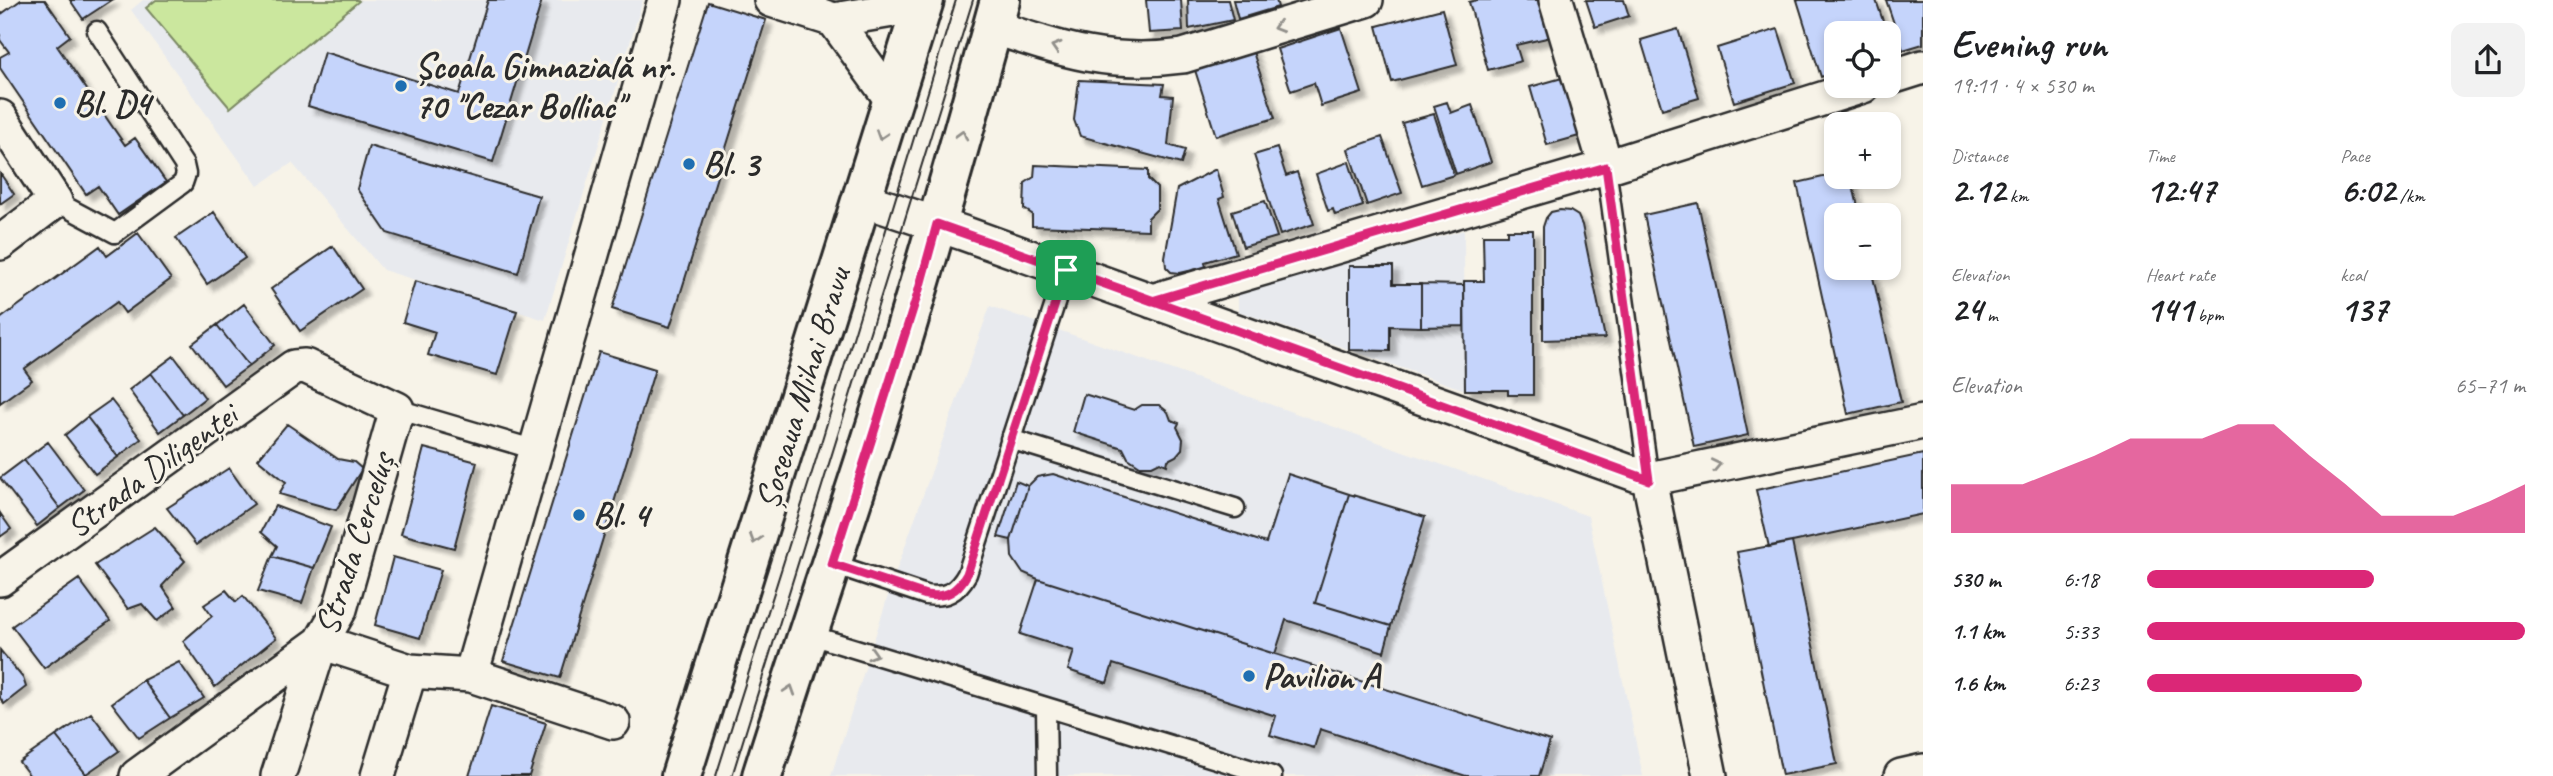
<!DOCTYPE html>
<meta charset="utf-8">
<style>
body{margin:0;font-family:Caveat,sans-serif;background:#f2f2f2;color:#202124;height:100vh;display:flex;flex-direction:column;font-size:26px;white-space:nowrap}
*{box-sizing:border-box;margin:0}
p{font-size:23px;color:#757577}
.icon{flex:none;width:38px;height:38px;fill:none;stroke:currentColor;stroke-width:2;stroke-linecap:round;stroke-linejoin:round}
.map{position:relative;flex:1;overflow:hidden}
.details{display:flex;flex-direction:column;background:#fff;width:630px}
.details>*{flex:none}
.controls{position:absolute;left:1824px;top:21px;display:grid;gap:14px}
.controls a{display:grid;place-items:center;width:77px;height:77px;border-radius:14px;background:#fff;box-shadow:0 4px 10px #0003;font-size:35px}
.pin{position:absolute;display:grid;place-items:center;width:60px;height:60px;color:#fff;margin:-30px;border-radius:14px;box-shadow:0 4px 10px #0006}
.round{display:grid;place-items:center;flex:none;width:74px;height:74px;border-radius:14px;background:#f2f2f2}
.summary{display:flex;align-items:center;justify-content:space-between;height:119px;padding:0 28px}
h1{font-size:38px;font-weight:700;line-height:52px}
.stats{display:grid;grid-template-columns:repeat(3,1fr);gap:10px;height:119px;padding:7px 28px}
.stats div{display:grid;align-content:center}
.stats b{font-size:35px;font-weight:700}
.stats small{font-size:19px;font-weight:400}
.stats p{font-size:19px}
.chart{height:196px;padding:14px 28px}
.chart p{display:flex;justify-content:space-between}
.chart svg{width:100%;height:126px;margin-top:7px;fill:#db2777;opacity:.7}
ul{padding:0 28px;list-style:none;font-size:23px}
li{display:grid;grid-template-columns:112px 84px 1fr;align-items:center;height:52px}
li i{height:18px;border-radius:9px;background:#db2777}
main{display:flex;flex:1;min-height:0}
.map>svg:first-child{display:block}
.built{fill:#e8eaee}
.green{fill:#cbe79e;stroke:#7b8964;stroke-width:2}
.building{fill:#c5d4fb;stroke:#2b2b2b;stroke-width:2;filter:url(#shadow)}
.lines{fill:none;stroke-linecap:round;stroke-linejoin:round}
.lane-casing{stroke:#2b2b2b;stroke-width:23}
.street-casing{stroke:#2b2b2b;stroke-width:38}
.primary-casing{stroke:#2b2b2b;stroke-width:44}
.lane{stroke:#f7f3e8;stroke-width:18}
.street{stroke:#f7f3e8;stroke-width:33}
.primary{stroke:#f7f3e8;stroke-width:38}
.tram{stroke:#2b2b2b;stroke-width:2}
.oneway{stroke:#918f8a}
.route-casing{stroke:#fff;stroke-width:14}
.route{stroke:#db2777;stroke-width:9}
.poi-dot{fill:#1f6fb2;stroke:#f7f3e8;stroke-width:2.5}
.labels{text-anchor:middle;stroke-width:6;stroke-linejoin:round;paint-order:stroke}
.poi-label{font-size:35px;font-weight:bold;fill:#2b2b2b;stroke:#f7f3e8;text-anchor:start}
.street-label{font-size:35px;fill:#2b2b2b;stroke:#f7f3e8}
</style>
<main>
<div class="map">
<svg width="1923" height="776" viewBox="0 0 1923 776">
<defs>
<filter id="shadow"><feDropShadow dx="6" dy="6" stdDeviation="2" flood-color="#0004"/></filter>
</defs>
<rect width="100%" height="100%" fill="#f7f3e8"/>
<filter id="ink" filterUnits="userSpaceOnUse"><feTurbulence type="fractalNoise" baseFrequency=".0143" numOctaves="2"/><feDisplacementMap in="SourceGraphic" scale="14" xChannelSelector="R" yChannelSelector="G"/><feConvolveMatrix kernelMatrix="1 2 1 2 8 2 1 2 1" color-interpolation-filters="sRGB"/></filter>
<g filter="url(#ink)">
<path class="built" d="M143,0h500l-98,320 -162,-50 -91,-107 -34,23 -127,-176z
M1464,230l1,160 -227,-79v-17z
M990,306l598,210 55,260h-812l61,-193z"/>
<path class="green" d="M156,0h202l1,1 -129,107 -84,-100z"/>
<path class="building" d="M21,0h24l25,36 -13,10 68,99 10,-7 31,44 -48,33 -20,-29 -12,8 -86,-126v-11l9,-5 -9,-12v-25z
M70,0h42l-29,19z
M488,0h54l-49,162 -185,-56 16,-54 135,42z
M1146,0h35l2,31 -34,2z
M1188,0h40l5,20 -44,9z
M1233,0h43l2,7 -40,12z
M1477,0h61l13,37 -35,8 5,16 -33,9 -19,-68z
M1586,0h38l5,16 -34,11z
M1797,0h79l11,33h-51v39l-15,5z
M1886,0h37v44l-20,6z
M708,2l58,18 -96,307 -58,-18z
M1442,9l15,56 -65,17 -15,-56z
M1341,28l21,65 -41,13 -7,-23 -23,8 -14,-42z
M1678,29l21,69 -37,11 -21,-69z
M1778,29l17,54 -61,19 -17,-54z
M1252,49l23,69 -59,18 -22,-69z
M1562,78l17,58 -32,9 -17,-58z
M1079,80l85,4 -2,11 11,1 -5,49 17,5 -4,14 -101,-28 -6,-16z
M1447,102l4,11 21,-8 19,57 -35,12 -22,-68z
M1434,114l20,61 -32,10 -20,-62z
M1382,137l20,56 -35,12 -19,-56z
M369,146l170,50 -21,77 -131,-40 -30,-44z
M1277,148l9,28 11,-4 17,52 -34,11 -26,-80z
M1349,162l14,44 -28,9 -2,-6 -5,2 -12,-37z
M1035,165l113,5v9l9,9v21l-9,9v12l-116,-4v-12l-8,-5 1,-26 9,-6z
M1216,169l8,28 -5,2 17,54 -31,9 1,5 -26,6 -9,-1 -5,-5 -1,-10 12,-68z
M0,173l14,21 -14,10z
M1836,174v3h15l9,38h-24v53h35l30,134 -53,12 -51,-231z
M1265,201l12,36 -34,10 -11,-36z
M1698,203l50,232 -54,12 -50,-232z
M1560,210l10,1 8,5 4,9 23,113 -62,2v-113l3,-9 5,-6z
M214,212l31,46 -38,26 -31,-46z
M1507,230h26v165h-25v-5h-43l-1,-109h20l-1,-46h24z
M138,233l33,46 -46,34 -8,-11 -93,67 8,11 -32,23v-84l100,-73 7,10z
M333,246l29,43 -62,42 -29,-42z
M1349,266h44v18h28v43l-31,-1v25l-41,-1z
M415,281l102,30 -20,64 -69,-20 7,-23 -32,-10z
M1421,284l43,1v41l-43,1z
M244,304l31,41 -26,21 -32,-41z
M217,325l32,41 -26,19 -31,-41z
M599,352l56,17 -95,309 -57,-17z
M174,356l31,42 -22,17 -32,-42z
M151,373l32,42 -23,17 -31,-42z
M1084,394l50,16 8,-5h17l9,7 3,8 8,3 -2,4 6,12 -1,10 -6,7 -8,4 -1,5 -7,-3 -8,4h-12l-12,-8 -5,-10 -50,-16z
M111,400l30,39 -23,18 -31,-40z
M87,417l31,40 -23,17 -30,-39z
M287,424l51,35 16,3 8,7 -26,41 -57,-16 7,-12 -28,-23z
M48,442l36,48 -24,18 -36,-48z
M424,448l53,14 -23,86 -53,-14z
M1923,454v60l-154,33 -13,-57z
M24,460l36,48 -23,18 -37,-48z
M229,468l25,36 -58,41 -29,-37z
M1053,474l213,69 22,-69 61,20 -34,109 76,23 -7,26 -98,-32 -11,34 -237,-75 -16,-7 -10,-15 -1,-17 17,-54 9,-9z
M1016,481l12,5 -17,54 -13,-3z
M1349,494l76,23 -34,109 -76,-23z
M275,506l56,21 -17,41 -42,-12 5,-10 -16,-14z
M0,513l11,16 -11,8z
M155,527l30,34 -23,25 14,21 -19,14 -15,-17 -14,5 -33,-44z
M1792,542l45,222 -55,11 -45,-223z
M272,556l42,12 -12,35 -44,-12z
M393,557l48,13 -21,68 -45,-13z
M79,579l31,42 -66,47 -32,-42z
M1038,579l512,162 -11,35h-73l-146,-47 -6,19 -44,-13 6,-19 -163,-52 -6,19 -39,-13 6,-19 -54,-17z
M226,590l10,12 7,-6 33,42 -61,49 -32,-46 29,-25 -8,-11z
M0,650l23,28 3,9 -22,17 -4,-6z
M179,662l25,36 -34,20 -27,-38z
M143,680l27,38 -31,20 -27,-35z
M491,706l55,17 -17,53h-60z
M91,713l28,38 -33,23 -30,-38z
M56,736l30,38 -3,2h-53l-11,-14z"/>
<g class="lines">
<g class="lane-casing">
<path id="lane" d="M1606,167l43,312
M55,201l60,32 68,-50 3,-9 -2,-9 -87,-134
M397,409l139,41
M1010,439l225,69
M833,564l93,31c20,3 31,-3 41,-21l99,-304
M807,634l465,142
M1046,707l1,69"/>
</g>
<g class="street-casing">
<path id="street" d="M771,0l63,20 88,-15
M1556,0l50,167
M834,20l58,80
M993,27c69,23 116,39 190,29l183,-56
M1888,78l35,-11
M0,117l55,84 -55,42
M861,199l102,34 686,246 274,-57
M1152,301l454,-134 257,-81
M1649,479l61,297
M0,579l294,-212 11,-1 92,43 -57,200 -19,33 -43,134
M471,675l194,-675
M137,776l184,-134 89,29 61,4 142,47
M378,776l32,-105
M1901,776l22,-5"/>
</g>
<g class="primary-casing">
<path id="primary" d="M681,776l243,-776
M762,776c38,-122 80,-242 118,-363 43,-137 82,-275 120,-413"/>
</g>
<use href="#lane" class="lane"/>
<use href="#street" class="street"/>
<use href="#primary" class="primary"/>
<path class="tram" d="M716,776l98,-310 142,-466
M732,776l241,-776"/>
</g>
<defs><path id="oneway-chevron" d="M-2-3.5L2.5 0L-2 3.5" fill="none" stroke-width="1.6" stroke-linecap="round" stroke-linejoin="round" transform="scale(1.75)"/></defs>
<g class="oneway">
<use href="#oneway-chevron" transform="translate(1278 27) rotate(163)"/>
<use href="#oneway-chevron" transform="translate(1056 47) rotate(-163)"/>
<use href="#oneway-chevron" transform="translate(881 135) rotate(108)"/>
<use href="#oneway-chevron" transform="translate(962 135) rotate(-74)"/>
<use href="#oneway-chevron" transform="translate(1716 465) rotate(-12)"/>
<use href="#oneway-chevron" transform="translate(755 539) rotate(107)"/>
<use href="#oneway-chevron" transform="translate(873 654) rotate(17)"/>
<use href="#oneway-chevron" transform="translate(790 690) rotate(-72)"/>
</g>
</g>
<g class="lines" filter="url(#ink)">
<g class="route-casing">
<path id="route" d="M1066,270l-99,304c-10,18 -21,24 -41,21l-94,-31 86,-271 19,-69c238,83 475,170 712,256l-43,-313 -454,134 -86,-31"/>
</g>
<use href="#route" class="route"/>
</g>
<g class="poi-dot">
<circle cx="401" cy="86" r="7"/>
<circle cx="60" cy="103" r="7"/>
<circle cx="689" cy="164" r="7"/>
<circle cx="579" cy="515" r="7"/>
<circle cx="1249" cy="676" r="7"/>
</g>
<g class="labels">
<g class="poi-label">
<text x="415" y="78">Școala Gimnazială nr.<tspan x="415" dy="40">70 "Cezar Bolliac"</tspan></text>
<text x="74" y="115">Bl. D4</text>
<text x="703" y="176">Bl. 3</text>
<text x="593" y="527">Bl. 4</text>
<text x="1263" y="688">Pavilion A</text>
</g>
<g class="street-label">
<text transform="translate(802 388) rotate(-73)" y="12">Șoseaua Mihai Bravu</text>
<text transform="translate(151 470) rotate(-36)" y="12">Strada Diligenței</text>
<text transform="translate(354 544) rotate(-72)" y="12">Strada Cerceluș</text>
</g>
</g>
</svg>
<div class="controls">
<a><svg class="icon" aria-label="locate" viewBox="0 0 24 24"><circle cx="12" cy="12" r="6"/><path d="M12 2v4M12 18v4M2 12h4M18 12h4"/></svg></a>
<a>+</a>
<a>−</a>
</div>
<div class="pin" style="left:1066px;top:270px;background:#1e9e55"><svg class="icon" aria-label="arrive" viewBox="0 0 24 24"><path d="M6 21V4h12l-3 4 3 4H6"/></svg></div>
</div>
<section class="details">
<div class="summary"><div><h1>Evening run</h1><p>19:11 · 4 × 530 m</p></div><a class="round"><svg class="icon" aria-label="share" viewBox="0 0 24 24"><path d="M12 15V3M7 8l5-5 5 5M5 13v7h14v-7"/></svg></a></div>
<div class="stats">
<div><p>Distance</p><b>2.12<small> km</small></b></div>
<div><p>Time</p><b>12:47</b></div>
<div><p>Pace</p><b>6:02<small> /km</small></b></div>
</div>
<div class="stats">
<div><p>Elevation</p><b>24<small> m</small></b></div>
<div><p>Heart rate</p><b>141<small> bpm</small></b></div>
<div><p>kcal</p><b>137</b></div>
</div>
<div class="chart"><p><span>Elevation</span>65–71 m</p>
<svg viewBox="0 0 160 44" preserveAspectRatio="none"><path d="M0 44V27L10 27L20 27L30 22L40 17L50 11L60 11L70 11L80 6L90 6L100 17L110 27L120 38L130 38L140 38L150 33L160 27V44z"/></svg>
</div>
<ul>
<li><b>530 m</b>6:18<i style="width:60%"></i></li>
<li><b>1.1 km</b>5:33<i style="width:100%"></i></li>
<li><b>1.6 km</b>6:23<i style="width:57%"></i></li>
</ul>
</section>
</main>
